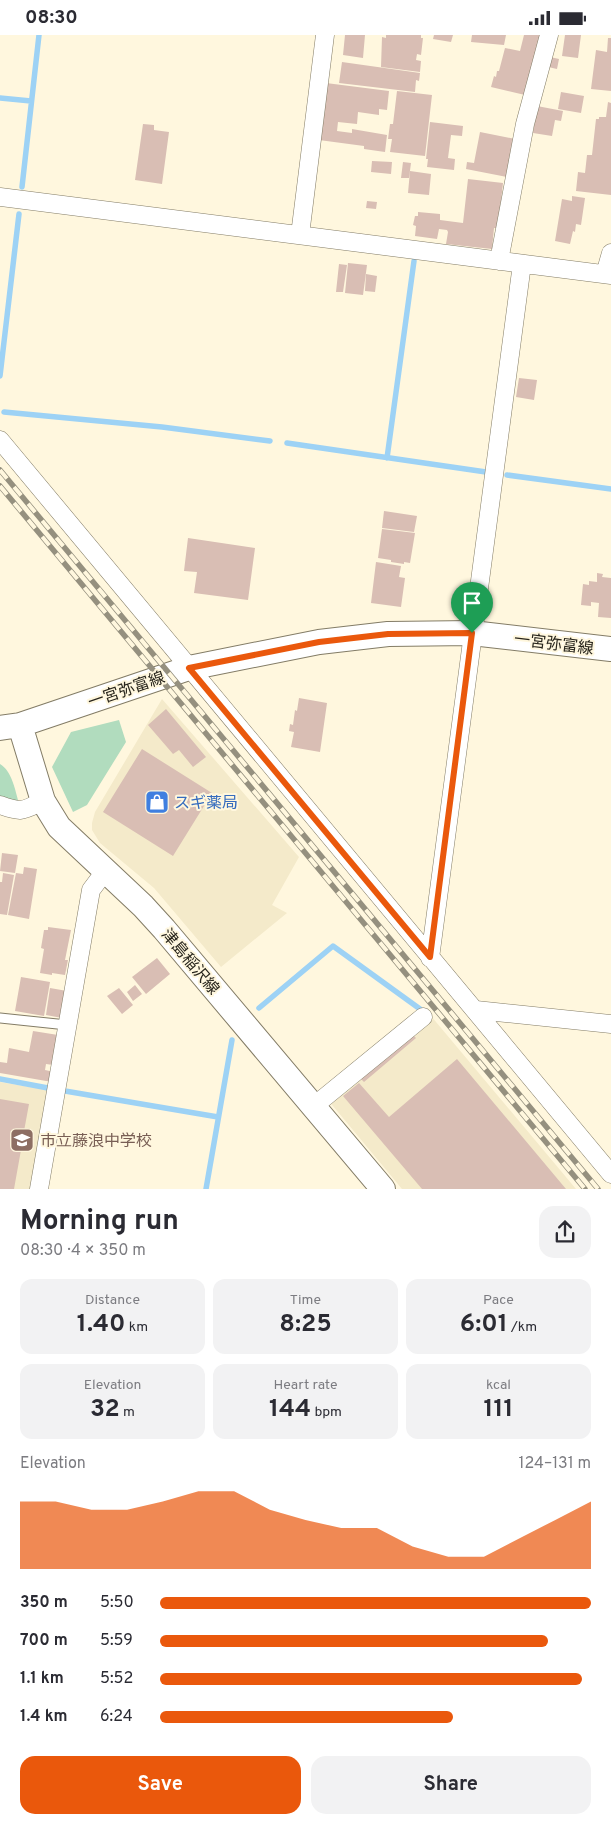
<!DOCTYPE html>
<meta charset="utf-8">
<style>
body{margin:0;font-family:Overpass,"Noto Sans JP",sans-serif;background:#f2f2f3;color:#2b2b33;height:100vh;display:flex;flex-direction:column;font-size:19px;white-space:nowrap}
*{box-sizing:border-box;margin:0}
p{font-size:16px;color:#7c7c81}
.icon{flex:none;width:28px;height:28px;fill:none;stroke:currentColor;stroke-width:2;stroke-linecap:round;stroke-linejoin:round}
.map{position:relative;height:1154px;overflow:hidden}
.side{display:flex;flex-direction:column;background:#fff;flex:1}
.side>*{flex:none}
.pin{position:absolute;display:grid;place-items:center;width:42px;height:42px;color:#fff;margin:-51px -21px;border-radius:50% 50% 50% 0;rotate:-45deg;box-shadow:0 0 5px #0007}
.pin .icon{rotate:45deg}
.round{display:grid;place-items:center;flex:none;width:52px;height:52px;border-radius:15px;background:#f2f2f3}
.overview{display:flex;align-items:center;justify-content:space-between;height:85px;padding:0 20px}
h1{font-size:28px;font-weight:700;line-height:38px}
.stats{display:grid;grid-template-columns:repeat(3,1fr);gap:8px;height:85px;padding:5px 20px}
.stats div{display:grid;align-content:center;border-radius:12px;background:#f2f2f3;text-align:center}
.stats b{font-size:25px;font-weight:700}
.stats small{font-size:14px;font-weight:400}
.stats p{font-size:14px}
.chart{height:140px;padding:10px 20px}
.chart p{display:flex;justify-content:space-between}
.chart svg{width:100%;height:90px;margin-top:5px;fill:#ea580c;opacity:.7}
.button{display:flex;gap:10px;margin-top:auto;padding:10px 20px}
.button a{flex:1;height:58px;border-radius:15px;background:#ea580c;color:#fff;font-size:20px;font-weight:700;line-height:58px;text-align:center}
.button a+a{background:#f2f2f3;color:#2b2b33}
ul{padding:0 20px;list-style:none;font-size:16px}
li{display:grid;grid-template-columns:80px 60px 1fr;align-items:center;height:38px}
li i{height:12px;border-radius:6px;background:#ea580c}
.status{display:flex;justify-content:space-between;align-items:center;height:35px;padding:0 25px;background:#fff;direction:ltr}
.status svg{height:14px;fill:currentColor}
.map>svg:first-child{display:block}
.built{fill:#f4eaca}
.green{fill:#b1dcbe}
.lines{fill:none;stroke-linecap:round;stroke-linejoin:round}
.stream{stroke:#9dd2f5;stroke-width:5.5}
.building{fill:#d9beb4}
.service-casing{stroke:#837c66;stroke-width:11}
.minor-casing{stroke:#837c66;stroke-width:19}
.secondary-casing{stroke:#837c66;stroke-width:26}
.service{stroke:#fff;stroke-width:9}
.minor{stroke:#fff;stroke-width:18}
.secondary{stroke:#fff;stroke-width:24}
.rail-casing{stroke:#95907f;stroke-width:5.5}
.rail{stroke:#fff7de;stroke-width:4;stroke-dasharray:11;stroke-linecap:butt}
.route-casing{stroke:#fff;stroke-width:10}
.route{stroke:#ea580c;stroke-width:6}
.labels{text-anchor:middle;stroke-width:4;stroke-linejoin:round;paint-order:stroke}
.street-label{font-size:16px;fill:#28251c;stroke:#fff7de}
.shop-label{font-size:16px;fill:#366cbe;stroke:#fff7de;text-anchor:start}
.education-label{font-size:16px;fill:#785e54;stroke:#fff7de;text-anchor:start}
</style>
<div class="status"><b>08:30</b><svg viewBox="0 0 49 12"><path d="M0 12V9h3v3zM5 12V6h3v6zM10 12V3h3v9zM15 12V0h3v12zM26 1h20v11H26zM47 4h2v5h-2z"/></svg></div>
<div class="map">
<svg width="611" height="1154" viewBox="0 0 611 1154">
<rect width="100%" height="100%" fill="#fff7de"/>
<path class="built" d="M162,664l137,158 -27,48 15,8 -66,54 -67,-79 -54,-45 -8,-13v-7l3,-11z
M431,981l145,173h-174l-74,-89z
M0,1047l53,9 -18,98h-35z"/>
<path class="green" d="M119,685l7,22 -39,63 -14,7 -21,-45 19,-35z
M0,729c12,7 15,26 19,39l-19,-7z"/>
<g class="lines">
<path class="stream" d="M0,63l31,3
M22,152l17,-152
M0,341l19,-162
M4,377l158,15 108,14
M287,408l199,29
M387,423l27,-197
M507,440l104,14
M259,973l74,-62 87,63
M0,1044l48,9
M65,1056l153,26
M206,1154l26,-149"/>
</g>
<path class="building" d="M345,0h20l-2,23 -20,-3z
M386,0h35v3h2l-2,17 -4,-1 -1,6 5,1 -1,11 -39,-5 1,-30 4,1z
M434,0h19l-2,7 -18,-3z
M472,0h34l-2,10 -33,-3z
M524,0h18l-17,60 -34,-8 3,-11 2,1 1,-6h2l6,-23 15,3z
M565,0h16l-3,23 -16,-2z
M608,3h3v53l-20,-2 5,-39 11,2z
M550,22l9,2 -2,10 -9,-2z
M342,27l78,11 -1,8 -3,-1 -1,12 -76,-9z
M326,48l63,8 -2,19 -8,-1v6l-21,-3 -1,12 -19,-2 -1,9 15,2v-4l35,6 -2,17 -21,-3v-3l-45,-6z
M397,56l35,4 -7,61 -35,-4 2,-13h-4l2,-15h3z
M561,57l23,4 -3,17 -23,-4z
M608,67l3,1v92l-35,-4 2,-19 7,1 2,-18h5l4,-36h3v-2h7z
M537,71l26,5 -2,10 -6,-1 -3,16 -19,-3z
M430,87l33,4 -1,10 -11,-1 -3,23 7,1 -1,11 -27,-3 1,-8h-2z
M143,89l11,1v5l15,2 -7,52 -27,-4z
M480,97l35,7 -8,38 -41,-8 1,-7 7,1z
M372,126l20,1 -1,12 -20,-2z
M403,127l8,1 -2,15h-8z
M410,136l21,3 -2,21 -21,-2z
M468,144l35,4 -5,45h-4l-2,21 -46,-5 2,-12 -1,-2 -8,-1 -2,10 -22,-3 1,-10 -3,-1 2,-9h3v-4l22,2v6l23,3z
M572,161l13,2 -4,27 -5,-1 -1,8 -2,-1 -3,13 -15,-3 7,-42 10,2z
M367,166l10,1 -1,7 -10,-1z
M348,228l19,2 -4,30 -18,-2z
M339,229l8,1 -4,27h-7z
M366,239l11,2 -2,16 -10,-1z
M519,343l18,2 -3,20 -18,-3z
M384,476l33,5 -3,16 -32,-4z
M382,494l33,4 -5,30 -6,-1v2l-13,-2v-2l-13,-2z
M188,503l67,10 -7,52 -54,-7 3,-21 -13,-1z
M376,527l25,4 -2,11 6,1 -4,29 -30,-4z
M597,538l6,1 -1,3 9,1v40l-13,-1 1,-14 -8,-1v4l-10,-1 2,-21 6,1v-4l8,1z
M299,663l28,5 -7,49 -29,-5 3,-15 -5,-1 1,-7 3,1 2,-15 2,1z
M166,674l40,48 -13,10 -14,-17 -6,4 -25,-29z
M142,714l70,44 -39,63 -70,-44z
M2,818l16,2 -3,18 -15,-2z
M24,832l13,2 -8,50 -21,-4 8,-42 7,1z
M3,838l11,2 -7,40 -7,-1v-32h2z
M48,892l23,3 -6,30h3l-3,15 -13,-2v2l-12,-2 4,-24 -3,-1 3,-18h4z
M157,923l13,16 -24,20 -14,-17z
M21,942l29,5 -6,34 -29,-5z
M135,950l7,9 -9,7 -6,-9z
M50,953l17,3 -5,27 -16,-3z
M119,953l14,17 -11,9 -15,-18z
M33,996l25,4 -5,30 -7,-1 -1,6 9,2 -2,10 -52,-9v-11l7,1 2,-15 20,4z
M412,999l4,4 -52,44 -4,-4z
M457,1024l109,130h-144l-79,-93 16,-13 30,34z
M0,1064l29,5 -7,38h4l-1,9 -4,-1 -7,39h-14z"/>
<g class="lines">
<g class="service-casing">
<path id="service" d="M0,983l67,7"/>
</g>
<g class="minor-casing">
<path id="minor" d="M0,162l611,78
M300,200l25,-200
M499,226l26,-137 24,-89
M605,239l6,-21
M0,405l611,734
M0,770c22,8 22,6 43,-4
M430,923l92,-694
M476,975l135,14
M314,1071l109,-89
M39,1154l52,-299 15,-20"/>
</g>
<g class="secondary-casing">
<path id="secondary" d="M20,690l23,76 16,26 84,79 21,23 219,260
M0,693l20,-3 169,-57 130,-26 69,-8 84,-1 139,16"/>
</g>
<use href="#service" class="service"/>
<use href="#minor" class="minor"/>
<use href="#secondary" class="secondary"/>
<g class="rail-casing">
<path id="rail" d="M0,435l598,719
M0,451l585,703"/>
</g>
<use href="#rail" class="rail"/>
</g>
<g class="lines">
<g class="route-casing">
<path id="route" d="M472,598l-42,324 -241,-289 130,-26 69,-8z"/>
</g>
<use href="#route" class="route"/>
</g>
<defs>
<g id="shop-square" transform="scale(1.25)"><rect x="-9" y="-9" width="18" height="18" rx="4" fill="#3f7fe0" stroke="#fff7de"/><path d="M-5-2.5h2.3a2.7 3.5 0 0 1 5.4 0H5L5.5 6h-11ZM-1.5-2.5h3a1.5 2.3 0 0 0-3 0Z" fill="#fff"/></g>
<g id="school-square" transform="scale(1.25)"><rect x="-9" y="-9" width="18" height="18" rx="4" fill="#8d6e63" stroke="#fff7de"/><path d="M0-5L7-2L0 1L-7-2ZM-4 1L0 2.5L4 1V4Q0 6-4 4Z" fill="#fff"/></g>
</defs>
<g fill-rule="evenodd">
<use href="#shop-square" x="157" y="767"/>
<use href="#school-square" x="22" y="1105"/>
</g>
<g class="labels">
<g class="street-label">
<text transform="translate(554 608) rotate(7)" y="6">一宮弥富線</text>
<text transform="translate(126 654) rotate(-19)" y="6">一宮弥富線</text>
<text transform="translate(191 926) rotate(50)" y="6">津島稲沢線</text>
</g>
<g class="shop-label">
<text x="174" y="773">スギ薬局</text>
</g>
<g class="education-label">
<text x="40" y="1111">市立藤浪中学校</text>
</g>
</g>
</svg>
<div class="pin" style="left:472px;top:598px;background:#1e9e55"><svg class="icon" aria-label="arrive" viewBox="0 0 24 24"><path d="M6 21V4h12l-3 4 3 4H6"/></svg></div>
</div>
<section class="side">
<div class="overview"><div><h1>Morning run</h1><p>08:30 · 4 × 350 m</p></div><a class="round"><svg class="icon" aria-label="share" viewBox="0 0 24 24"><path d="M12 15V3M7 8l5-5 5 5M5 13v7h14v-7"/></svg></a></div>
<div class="stats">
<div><p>Distance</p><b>1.40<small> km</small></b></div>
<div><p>Time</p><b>8:25</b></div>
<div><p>Pace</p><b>6:01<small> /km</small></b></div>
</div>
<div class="stats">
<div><p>Elevation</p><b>32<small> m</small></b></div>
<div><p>Heart rate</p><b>144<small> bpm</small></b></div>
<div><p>kcal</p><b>111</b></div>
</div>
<div class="chart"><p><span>Elevation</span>124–131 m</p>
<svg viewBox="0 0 160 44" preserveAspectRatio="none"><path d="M0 44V11L10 11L20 15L30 15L40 11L50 6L60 6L70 15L80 20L90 24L100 24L110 33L120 38L130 38L140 29L150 20L160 11V44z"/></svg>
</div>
<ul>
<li><b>350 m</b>5:50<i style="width:100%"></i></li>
<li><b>700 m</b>5:59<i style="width:90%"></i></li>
<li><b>1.1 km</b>5:52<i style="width:98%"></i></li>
<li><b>1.4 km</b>6:24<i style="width:68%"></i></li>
</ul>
<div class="button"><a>Save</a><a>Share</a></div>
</section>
